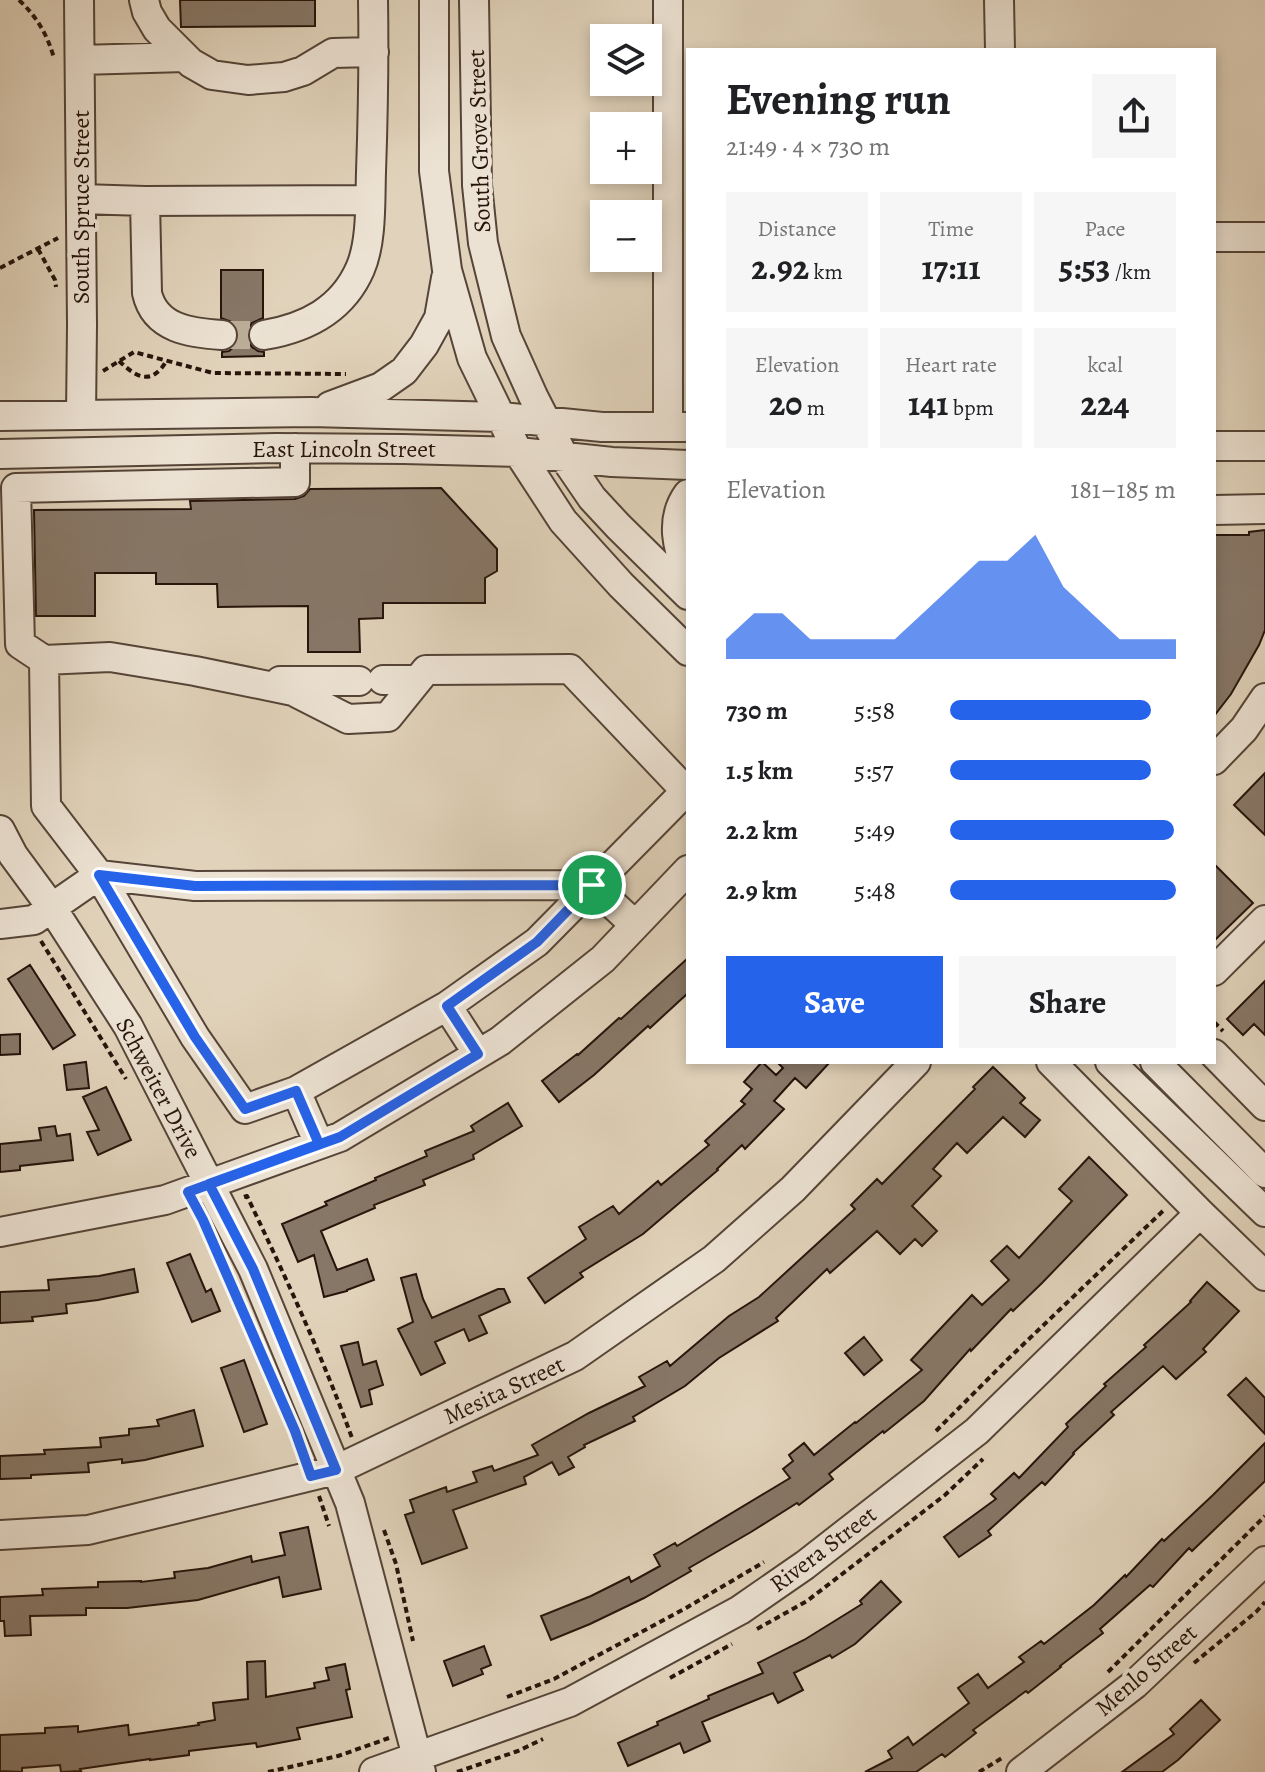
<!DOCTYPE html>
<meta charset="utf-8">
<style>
body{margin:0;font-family:Alegreya,serif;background:#f6f6f6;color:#202124;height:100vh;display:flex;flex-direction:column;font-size:30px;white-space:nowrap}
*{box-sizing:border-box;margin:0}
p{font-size:26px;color:#757577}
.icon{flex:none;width:44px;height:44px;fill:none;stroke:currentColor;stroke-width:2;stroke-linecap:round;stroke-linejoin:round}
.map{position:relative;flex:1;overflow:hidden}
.sheet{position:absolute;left:686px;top:48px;width:530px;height:1016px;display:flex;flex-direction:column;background:#fff;border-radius:0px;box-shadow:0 4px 12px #0003}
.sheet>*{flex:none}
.controls{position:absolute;left:590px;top:24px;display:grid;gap:16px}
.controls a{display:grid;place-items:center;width:72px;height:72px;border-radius:0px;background:#fff;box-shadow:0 4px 12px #0003;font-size:40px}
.pin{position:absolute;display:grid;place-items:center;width:68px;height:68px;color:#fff;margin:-34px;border:4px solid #fff;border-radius:50%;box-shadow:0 2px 8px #0007}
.round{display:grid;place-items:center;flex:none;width:84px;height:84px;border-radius:0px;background:#f6f6f6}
.summary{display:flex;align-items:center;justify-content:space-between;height:136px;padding:0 40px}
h1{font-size:44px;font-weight:600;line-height:60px}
.figures{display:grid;grid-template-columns:repeat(3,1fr);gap:12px;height:136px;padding:8px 40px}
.figures div{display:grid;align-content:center;border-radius:0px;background:#f6f6f6;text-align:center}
.figures b{font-size:34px;font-weight:600}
.figures small{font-size:22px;font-weight:400}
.figures p{font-size:22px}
.chart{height:224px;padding:16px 40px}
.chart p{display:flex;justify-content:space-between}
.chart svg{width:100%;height:144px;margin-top:8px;fill:#2563eb;opacity:.7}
.primary-button{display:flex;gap:16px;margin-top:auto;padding:16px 40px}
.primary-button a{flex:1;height:92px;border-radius:0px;background:#2563eb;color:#fff;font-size:32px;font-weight:600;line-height:92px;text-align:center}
.primary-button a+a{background:#f6f6f6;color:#202124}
ul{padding:0 40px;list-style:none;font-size:26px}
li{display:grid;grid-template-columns:128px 96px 1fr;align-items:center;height:60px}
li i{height:20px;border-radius:10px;background:#2563eb}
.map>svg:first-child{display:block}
.building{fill:#877767;stroke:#26140b;stroke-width:2}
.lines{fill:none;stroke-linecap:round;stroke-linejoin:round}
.minor-tunnel{stroke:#bcad98;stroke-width:28;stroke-dasharray:28 14;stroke-linecap:butt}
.minor-casing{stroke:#554437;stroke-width:32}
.path{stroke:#26140b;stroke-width:4;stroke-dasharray:6 4;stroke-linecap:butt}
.minor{stroke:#ece2d3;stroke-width:28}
.route-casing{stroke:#fff;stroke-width:16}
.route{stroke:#2563eb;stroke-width:10}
.labels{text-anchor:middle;stroke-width:8;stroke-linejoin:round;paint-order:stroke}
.street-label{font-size:24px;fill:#26140b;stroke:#ece2d3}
</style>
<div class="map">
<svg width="1265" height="1772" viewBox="0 0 1265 1772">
<rect width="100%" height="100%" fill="#e1d3bb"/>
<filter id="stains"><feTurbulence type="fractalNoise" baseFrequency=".0025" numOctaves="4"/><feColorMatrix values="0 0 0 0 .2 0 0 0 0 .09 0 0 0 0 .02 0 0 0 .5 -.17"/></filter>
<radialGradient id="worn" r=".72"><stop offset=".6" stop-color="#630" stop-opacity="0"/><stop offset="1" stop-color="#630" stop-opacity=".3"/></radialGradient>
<path class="building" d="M180,0h135v26l-134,1z
M221,270h42v48l-11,5 -4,7 -1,8 5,9 6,4 6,1v4l-42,1v-5l7,-1 7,-6 3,-9 -1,-8 -6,-6 -11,-4z
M441,488l56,61v22l-12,7v25h-102v15l-24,1 1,33h-52v-46l-90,1 -1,-23h-61v-11h-61v43h-59l-2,-106 157,-1 -1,-8 105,-2 9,-3 6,-7z
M1265,530v100l-6,15 -28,49 -17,22v-181h35v-3z
M1265,773v62l-31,-30z
M1214,864l39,39 -39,38z
M688,958v35l-38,35 -2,-2 -54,49 -35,27 -17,-21 35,-27 1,1 41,-37 2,1z
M30,965l45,70 -22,14 -45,-70z
M1265,981v54l-11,-11 -11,11 -16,-16z
M20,1034v20l-20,1v-20z
M86,1062l3,26 -22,2 -3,-25z
M762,1062l14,13 7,-7 -6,-6h53l-24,26 -11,-10 -21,23 10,8 -39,40 -3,-4 -25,24 1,1 -75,64 -63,39 3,4 -38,26 -17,-25 58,-39 -7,-12 34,-21 6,8 39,-33 3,4 48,-40 -4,-4 40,-37 -4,-3 11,-12 -8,-7z
M993,1067l32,31 -5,5 20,17 -15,17 -22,-20 -36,36 -10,-10 -24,26 8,7 -29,30 25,25 -15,15 -7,-7 -15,15 -23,-23 -47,42 -3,-4 -51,49 2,3 -59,37 -34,28 -52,31 2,4 -51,24 1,2 -17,10 6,10 -15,8 -7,-13 -28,15 2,7 -73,26 14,38 -45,16 -17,-49 9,-3 -4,-12 36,-13 1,5 30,-10 -4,-10 19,-6 2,5 44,-16 -6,-10 57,-32 56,-27 -6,-9 28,-16 3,5 59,-50 30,-19 96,-88 -4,-4 26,-26 5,5 93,-95 -2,-2z
M106,1087l25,53 -33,15 -11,-23 12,-2 -16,-33z
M508,1103l14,23 -49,29 1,4 -51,21 2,5 -51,20 1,3 -54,23 16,39 30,-11 7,21 -27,10v1l-23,6 -10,-42 -16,7 -16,-38 45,-19 -2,-3 51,-22 -1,-2 52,-22 -2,-5 49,-20 -3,-5z
M55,1126l2,10 13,-2 3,26 -53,6v4l-20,2v-28l41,-4 -2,-12z
M1089,1157l38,38 -85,88 -29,28 -2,-2 -40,42 -1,-2 -46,52 -40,32 -1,-2 -54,43 4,5 -34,26 -2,-2 -46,29 -62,36 2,3 -47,27 -54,26 -39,16 -10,-24 50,-20 38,-19 2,5 29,-16 -6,-11 21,-12 2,3 113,-68 -7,-9 10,-8 -4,-6 15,-12 10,12 41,-33 1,1 66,-53 -11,-10 61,-65 10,10 27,-25 -18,-19 16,-15 12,12 53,-57 -13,-12z
M190,1254l16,38 5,-3 9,22 -28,11 -25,-59z
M134,1269l4,23 -40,8 -32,4 1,9 -35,4 1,4 -33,2v-31l49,-2 -1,-10 51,-4z
M416,1274l7,25 9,19 66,-29h6l6,13 -31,14 8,17 -18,8 -5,-12 -29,13 10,21 -24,12 -23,-46 15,-7 -12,-44z
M1207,1282l32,29 -36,38 3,3 -30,27 -13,-13 -52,46 3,3 -41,38 1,1 -29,31 -3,-3 -54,49 3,4 -32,22 -15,-20 52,-38 -5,-5 23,-21 5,5 49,-51 -2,-3 40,-38 -2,-2 42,-37 -2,-2 47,-43 -1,-1z
M864,1337l18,23 -18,15 -19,-22z
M358,1342l5,23 13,-4 7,24 -14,5 3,14 -11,3 -20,-61z
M244,1360l23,64 -23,8 -23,-64z
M1246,1378l19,20v36l-37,-39z
M194,1410l9,36 -58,14 -23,3v-4l-34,4 1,9 -58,3v3l-31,1v-23l45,-2 -1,-4 57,-3 -1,-9 29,-3v-6l30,-3 -2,-6z
M1265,1443v38l-73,70 -3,-3 -36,39 -3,-2 -50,44 3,4 -43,33 1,1 -33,26 -2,-2 -53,39 3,3 -31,24 -3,-3 -26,18h-51l27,-14 -4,-7 20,-14 5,8 56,-42 -11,-15 20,-14 10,14 36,-26 -5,-5 22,-16 3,3 50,-39 31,-30 1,2 36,-38 2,2 49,-46z
M308,1527l13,62 -38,8 -4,-20 -81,23 -71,8h-41v7l-56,1 1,19 -26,1 -1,-15h-4v-24l43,-2 -1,-6 56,-2v-5l43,-1v1l34,-4 -1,-6 34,-4 43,-12 1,6 33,-7 -5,-22z
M881,1581l20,21 -46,42 -23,14 -2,-3 -36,18 9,17 -25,13 -5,-10 -71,29 8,19 -26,12 -4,-10 -52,23 -10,-23 40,-18 -1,-3 52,-23 -1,-3 55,-23 -5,-10 46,-23 58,-36 -2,-3z
M484,1646l7,19 -10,4 2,5 -30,12 -9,-25z
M265,1661l1,36 49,-9 -1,-5 15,-3 -3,-12 19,-4 5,25 -4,1 6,27 -55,11 3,11 -43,8 -1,-4 -67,8v4l-39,5v-1l-70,10 1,2 -20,1 -1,-7 -38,3v4l-22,-1v-36l45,-2v-5l33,-2v6l50,-7 1,10 70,-10 -1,-2 17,-3 -2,-17 35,-4 -1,-37z
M1201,1700l19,20 -42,40 -16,12h-40l52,-38 -4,-5z"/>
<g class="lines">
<path class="minor-tunnel" d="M222,335h42"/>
<g class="minor-casing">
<path id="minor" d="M79,0l3,325 -1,90
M144,0l3,12 10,17 34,34 21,12 36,5 36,-3 19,-6 30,-18 41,-1
M434,0v171l13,99 25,88 46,94 45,69 58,64 67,66
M474,0l3,185 6,58 23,93 27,60 31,61 28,41 26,28 70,69
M668,0v427
M999,0l1,50
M80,60l105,-3
M81,199l64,2 225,-1
M145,201l2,92c8,36 44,40 75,42
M1214,237h51
M264,335c42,-7 78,-25 96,-66 12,-27 10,-68 11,-97 2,-58 3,-115 2,-172
M330,406l51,-19 23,-16 20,-26 15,-27 7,-40
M0,416l311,-4 190,5 101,10h86
M1214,446h51
M0,454l276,-6 127,1 115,3 94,10 76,3
M688,494c-19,26 -10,55 0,82
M1214,510l51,-1
M110,657l85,14 98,20 55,28 40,-2 38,-47 144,-1 116,122 -149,151 -90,64 -151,85 -51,18 -50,-72 -96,-162 -53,-69 -2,-146z
M44,660l-24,-16 -4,-156 279,-6v-34
M383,680h34
M280,681h79
M1214,760l30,-31 21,-31
M0,830l13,25 39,53 76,118 125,243 97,234 71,269
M0,924l34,-4 65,-45 96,11 397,-1 43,40
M1214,971l51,-51
M447,1006l31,48
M1214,1054l51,52
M1051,1062l149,151 65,63
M1110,1062l155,150
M1155,1062l110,111
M296,1091l23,53
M0,1232l165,-32 175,-63 160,-96 103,-82 85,-89
M0,1535l88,-5 248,-60 239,-114 139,-97 79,-70 123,-127
M374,1772l196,-70 170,-92 65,-45 172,-134 223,-218
M1021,1772l114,-88 130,-123"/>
</g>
<path class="path" d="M19,0c18,17 28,34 35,58
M38,249l17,31 1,7
M0,268l58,-30
M119,361c18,17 33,25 48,-1
M103,371l31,-19 79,21 133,1
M41,941l85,138
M1214,1022l9,9
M244,1197l3,-1c38,80 75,159 105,242
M225,1271l13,29
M936,1431l71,-71 158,-151
M319,1496l10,30
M384,1530l12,34 17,77
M757,1629l50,-28 138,-106 38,-36
M1194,1663l62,-51 9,-10
M1108,1672l157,-156
M670,1678l62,-34
M507,1697l47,-18 132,-71 78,-46
M268,1772l70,-16 51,-18
M457,1772l61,-21 25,-12
M979,1772l23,-14"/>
<use href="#minor" class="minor"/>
</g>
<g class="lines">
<g class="route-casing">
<path id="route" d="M592,885l-397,1 -96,-11 96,162 50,72 51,-18 23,53 -131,48 15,28 92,211 16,45 25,-6 -83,-201 -44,-85 131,-47 138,-83 -31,-48 90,-64 55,-57"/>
</g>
<use href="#route" class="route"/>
</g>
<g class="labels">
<g class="street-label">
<text transform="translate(479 141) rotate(-92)" y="8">South Grove Street</text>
<text transform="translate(81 207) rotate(-90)" y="8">South Spruce Street</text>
<text x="344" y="457">East Lincoln Street</text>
<text transform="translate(159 1088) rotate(62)" y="8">Schweiter Drive</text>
<text transform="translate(504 1390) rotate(-25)" y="8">Mesita Street</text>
<text transform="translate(823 1549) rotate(-37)" y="8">Rivera Street</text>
<text transform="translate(1146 1670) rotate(-41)" y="8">Menlo Street</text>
</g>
</g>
<rect width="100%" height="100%" filter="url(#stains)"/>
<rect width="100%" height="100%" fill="url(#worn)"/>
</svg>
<div class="controls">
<a><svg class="icon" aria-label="layers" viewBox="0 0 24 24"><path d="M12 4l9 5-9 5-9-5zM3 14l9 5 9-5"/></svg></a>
<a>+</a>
<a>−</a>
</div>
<div class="pin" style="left:592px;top:885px;background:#1e9e55"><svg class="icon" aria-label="arrive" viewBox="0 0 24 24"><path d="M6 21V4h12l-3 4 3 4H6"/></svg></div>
<section class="sheet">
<div class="summary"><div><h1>Evening run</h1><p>21:49 · 4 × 730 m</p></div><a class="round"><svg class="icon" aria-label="share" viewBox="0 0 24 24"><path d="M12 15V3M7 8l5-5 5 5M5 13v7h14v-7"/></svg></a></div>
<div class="figures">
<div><p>Distance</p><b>2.92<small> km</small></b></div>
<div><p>Time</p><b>17:11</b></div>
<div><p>Pace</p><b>5:53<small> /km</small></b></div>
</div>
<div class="figures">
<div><p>Elevation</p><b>20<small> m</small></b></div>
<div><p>Heart rate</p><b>141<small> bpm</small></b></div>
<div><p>kcal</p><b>224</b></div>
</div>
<div class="chart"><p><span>Elevation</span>181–185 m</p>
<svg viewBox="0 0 160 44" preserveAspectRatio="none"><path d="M0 44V38L10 30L20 30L30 38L40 38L50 38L60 38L70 30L80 22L90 14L100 14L110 6L120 22L130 30L140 38L150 38L160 38V44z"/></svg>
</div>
<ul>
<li><b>730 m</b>5:58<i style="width:89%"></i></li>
<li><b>1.5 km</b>5:57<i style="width:89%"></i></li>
<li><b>2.2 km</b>5:49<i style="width:99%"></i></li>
<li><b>2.9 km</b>5:48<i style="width:100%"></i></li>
</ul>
<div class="primary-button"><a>Save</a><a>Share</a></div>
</section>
</div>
